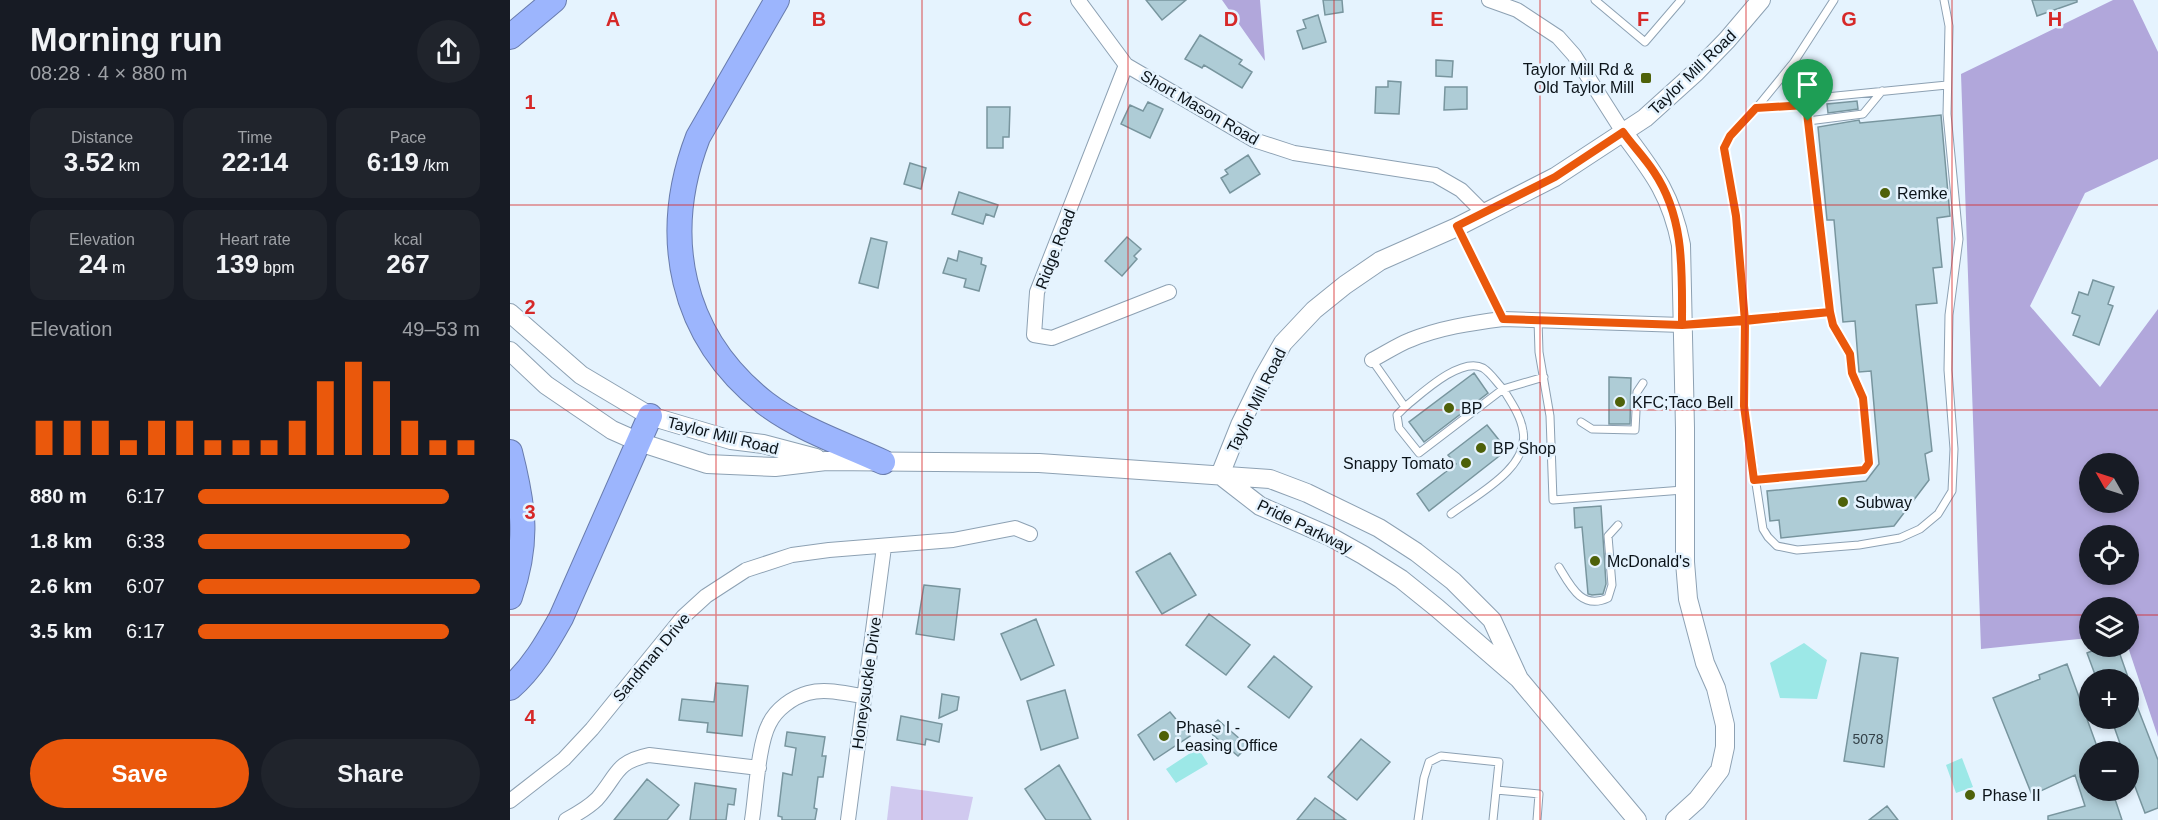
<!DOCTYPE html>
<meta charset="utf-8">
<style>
body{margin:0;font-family:Arial,sans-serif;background:#20242c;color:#f1f3f6;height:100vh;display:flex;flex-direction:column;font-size:22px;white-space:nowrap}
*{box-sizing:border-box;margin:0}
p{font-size:20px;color:#9ea1a6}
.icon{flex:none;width:33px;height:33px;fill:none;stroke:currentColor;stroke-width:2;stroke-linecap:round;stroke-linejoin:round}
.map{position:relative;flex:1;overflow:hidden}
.side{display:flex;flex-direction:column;background:#171b24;width:510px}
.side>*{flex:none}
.needle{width:39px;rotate:309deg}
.buttons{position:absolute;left:1569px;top:453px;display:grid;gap:12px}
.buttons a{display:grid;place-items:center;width:60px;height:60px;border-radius:50%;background:#171b24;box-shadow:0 3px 9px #0003;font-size:30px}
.pin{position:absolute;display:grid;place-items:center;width:51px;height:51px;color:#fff;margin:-62px -26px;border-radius:50% 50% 50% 0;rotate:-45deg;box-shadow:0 0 6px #0007}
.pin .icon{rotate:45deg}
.round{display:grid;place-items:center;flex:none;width:63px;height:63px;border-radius:32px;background:#20242c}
.headline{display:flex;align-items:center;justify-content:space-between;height:102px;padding:0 30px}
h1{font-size:33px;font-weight:600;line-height:45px}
.figures{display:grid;grid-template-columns:repeat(3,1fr);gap:9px;height:102px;padding:6px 30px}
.figures div{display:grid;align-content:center;border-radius:15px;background:#20242c;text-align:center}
.figures b{font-size:26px;font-weight:600}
.figures small{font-size:16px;font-weight:400}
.figures p{font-size:16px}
.chart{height:168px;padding:12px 30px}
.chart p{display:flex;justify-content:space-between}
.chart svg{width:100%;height:108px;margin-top:6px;stroke:#ea580c;stroke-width:6}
.button{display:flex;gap:12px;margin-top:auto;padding:12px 30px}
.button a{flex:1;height:69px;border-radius:36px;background:#ea580c;color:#fff;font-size:24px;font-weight:600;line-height:69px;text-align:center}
.button a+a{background:#20242c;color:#f1f3f6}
ul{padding:0 30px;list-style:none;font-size:20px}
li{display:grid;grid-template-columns:96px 72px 1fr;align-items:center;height:45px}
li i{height:15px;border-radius:8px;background:#ea580c}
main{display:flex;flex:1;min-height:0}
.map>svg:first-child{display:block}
.green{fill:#d0c9ef}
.forest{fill:#b1a7db;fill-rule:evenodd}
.water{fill:#9ce8e7}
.building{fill:#aeccd6;stroke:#78959e;stroke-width:1.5}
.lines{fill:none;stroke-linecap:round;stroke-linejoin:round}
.lane-casing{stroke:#8da1b3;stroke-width:9}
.street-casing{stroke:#8da1b3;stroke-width:16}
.secondary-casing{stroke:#8da1b3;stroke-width:20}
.highway-casing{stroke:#697cad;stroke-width:26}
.lane{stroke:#fff;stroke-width:7}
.street{stroke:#fff;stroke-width:14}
.secondary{stroke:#fff;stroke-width:18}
.highway{stroke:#9cb5fd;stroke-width:24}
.route-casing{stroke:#fff;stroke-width:12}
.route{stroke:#ea580c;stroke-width:8}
.grid{fill:none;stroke:#d62828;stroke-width:1.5;stroke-opacity:0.55}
.poi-dot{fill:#4e6109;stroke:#e5f3fe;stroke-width:2}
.labels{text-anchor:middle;stroke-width:5;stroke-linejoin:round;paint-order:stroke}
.number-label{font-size:14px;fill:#344148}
.poi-label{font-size:16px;fill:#0b1319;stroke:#e5f3fe;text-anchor:start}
.street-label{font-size:16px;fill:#0b1319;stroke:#e5f3fe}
.grid-label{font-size:20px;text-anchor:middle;font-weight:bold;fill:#d62828;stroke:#e5f3fe;stroke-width:5;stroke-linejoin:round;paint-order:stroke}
</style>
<main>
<section class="side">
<div class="headline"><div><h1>Morning run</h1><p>08:28 · 4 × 880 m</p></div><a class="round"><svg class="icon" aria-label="share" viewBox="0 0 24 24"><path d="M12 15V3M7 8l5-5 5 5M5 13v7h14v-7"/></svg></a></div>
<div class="figures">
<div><p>Distance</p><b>3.52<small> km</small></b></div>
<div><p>Time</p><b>22:14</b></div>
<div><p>Pace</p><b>6:19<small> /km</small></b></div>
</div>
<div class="figures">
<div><p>Elevation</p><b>24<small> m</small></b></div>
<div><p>Heart rate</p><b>139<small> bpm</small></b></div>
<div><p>kcal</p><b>267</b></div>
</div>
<div class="chart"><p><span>Elevation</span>49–53 m</p>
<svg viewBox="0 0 160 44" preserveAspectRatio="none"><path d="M5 44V30M15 44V30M25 44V30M35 44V38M45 44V30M55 44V30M65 44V38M75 44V38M85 44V38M95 44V30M105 44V14M115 44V6M125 44V14M135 44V30M145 44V38M155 44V38"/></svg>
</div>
<ul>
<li><b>880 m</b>6:17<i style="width:89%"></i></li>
<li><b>1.8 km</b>6:33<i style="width:75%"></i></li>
<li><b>2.6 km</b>6:07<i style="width:100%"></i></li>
<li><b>3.5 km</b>6:17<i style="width:89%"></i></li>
</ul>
<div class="button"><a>Save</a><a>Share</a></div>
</section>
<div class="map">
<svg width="1648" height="820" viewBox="0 0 1648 820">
<rect width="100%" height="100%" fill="#e5f3fe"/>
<path class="green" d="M381,786l82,11 -5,23h-81z"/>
<path class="forest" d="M712,0h38l5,61z
M1603,0h20l25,52v107l-73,34 -55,113 70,81 58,-78v428l-30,-90v-39h-38l-1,30 -108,11 -20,-575zM1580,464h38v38h-38zM1580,536h38v38h-38z"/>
<path class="water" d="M1294,643l23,17 -10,39 -37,-1 -10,-35z
M688,748l10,16 -32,19 -10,-14z
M1452,758l11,29 -17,6 -10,-28z"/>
<path class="building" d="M636,0h40l-24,20z
M813,0h19l1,12 -18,3z
M1522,0h45v2l-40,14z
M808,15l8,27 -23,7 -6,-18 9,-3 -3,-8z
M690,35l42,25 -3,4 13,8 -10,16 -38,-23 -2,3 -17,-9z
M926,60l17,1 -1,16 -16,-1z
M878,81l13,1 -2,32 -24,-1 1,-26h12z
M935,87h22v22l-23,1z
M1347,101l1,8 -30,4 -1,-9z
M638,102l15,7 -13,29 -29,-14 9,-19 13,6z
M477,107h23l-1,30h-6v11h-16z
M1431,115l9,101 -13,2 5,49 -9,1 4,35 -21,2 16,146 -7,3 4,26 -35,46 -113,12 -2,-18 -9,1 -3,-30 99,-10 13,-17 -8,-93 -12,1 -4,-51 -12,1 -9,-102h-7l-9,-93 41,-7 1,3z
M738,155l12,19 -30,19 -9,-15 7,-4 -3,-4z
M400,163l16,5 -5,21 -17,-5z
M449,192l39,13 -4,12 -8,-3 -3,10 -31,-10z
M617,237l14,12 -7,7 3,3 -15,17 -17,-15z
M361,238l16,4 -9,46 -19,-5z
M449,251l23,7 -1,6 5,2 -7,25 -15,-4 2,-8 -23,-6 5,-15 9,3z
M1583,280l21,7 -6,17 5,2 -14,39 -26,-10 7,-19 -8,-3 7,-21 9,3z
M964,373l14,20 -64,49 -15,-20z
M1099,377l22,1 -1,46h-21z
M977,425l20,25 -78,61 -12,-17 39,-30 -8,-9z
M1091,506l5,78 -3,10 -11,1 -4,-1 -6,-67 -7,1 -1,-20z
M660,553l26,42 -34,19 -26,-42z
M414,585l36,4 -6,51 -38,-6z
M699,614l41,31 -24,30 -40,-30z
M526,619l18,46 -33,15 -20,-46z
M1594,646h13l12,34h-32l-10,-27z
M1351,653l37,5 -14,109 -40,-6z
M764,656l38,31 -23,31 -41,-31z
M1557,664l32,88h-9v38h22l10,30h-74v-4l37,-10 -10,-31 -43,20 -39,-97 47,-19 -1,-4z
M206,683l32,3 -6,50 -35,-4 1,-9 -29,-3 3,-21 32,3z
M1618,683l30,77v48l-13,5 -17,-45v-16h-5l-12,-34h17z
M555,690l13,48 -37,12 -14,-49z
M432,694l17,3 -2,13 -18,8z
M660,712l20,24 -36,24 -16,-25z
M391,716l41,8 -3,18 -13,-3 -1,6 -28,-5z
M708,720l30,26 -10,10 -31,-26z
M277,732l38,5 -3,19h4l-3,21h-5l-4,31 3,1 -2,11h-33v-3l-4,-1 5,-43 9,2 4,-27 -11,-2z
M851,739l29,23 -33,38 -29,-23z
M549,765l32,55h-45l-21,-31z
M137,779l32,26 -12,15h-53z
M185,783l41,6 -2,16 -6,-1 -2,16h-36z
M805,798l31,22h-49z
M1377,806l11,14h-29z"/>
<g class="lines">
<g class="lane-casing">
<path id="lane" d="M1085,0l50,42 36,-42
M1324,0l-40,62 -44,54 -20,20 -7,12 13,68 9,105 -1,85 19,123 5,8 9,9 20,4 62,-5 41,-7 20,-9 18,-15 14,-23 2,-42 -6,-79 1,-55 10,-76 -12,-125 2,-88 -5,-26
M1246,108l50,-3 20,-8 121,-12
M1298,121l55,-7 19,-23
M947,227l46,92
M1028,320l1,32 11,64 3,84 130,-10
M1175,325l145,-13
M862,360l33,47c16,-13 56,-51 78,-39 8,5 14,15 20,21l41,-12
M895,407l-8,8 2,13 20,25 84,-64c8,13 18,27 20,42 7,37 -47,64 -72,83
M1071,422l11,7 43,1 2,-38 6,-9
M1244,480l110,-10 5,-7 -6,-65 -11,-25 -2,-19 -17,-29 -3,-13 -24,-207 -12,-43
M1049,567c12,20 23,43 49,31l4,-13 -4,-49 10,-11
M986,790l43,4 -2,26
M908,820l6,-42 5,-16 12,-6 58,6 -6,58"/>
</g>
<g class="street-casing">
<path id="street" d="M568,0l48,65 128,75 40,13 141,22 26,15 22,22
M979,0l28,10 41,27 16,18 49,77
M616,65l-89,227 -3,43 18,3 117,-46
M862,360c12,-6 25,-15 38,-20 29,-12 61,-17 93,-21l179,6
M0,801l54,-42 28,-30 91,-112 23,-21 40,-26 46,-15 37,-5 124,-10 62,-12 15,6
M56,820c11,-6 22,-12 31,-21 21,-24 18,-37 52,-44l110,13
M242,820c4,-25 6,-75 17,-96 7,-15 24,-27 39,-31 18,-5 39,1 56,3
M338,820l36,-273"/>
</g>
<g class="secondary-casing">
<path id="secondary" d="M1113,132c30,40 48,62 58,113l4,183v134l3,37 17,64 11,25 9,37v22l-5,23 -23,30 -22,20
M0,313l71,62 69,41 81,24 32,4 53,14
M0,351l36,34 66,45 27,12 68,22 68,3 51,-6 213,2 231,16 37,14 72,35 37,24 37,29 39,39 27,59
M710,475l20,-50 23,-47 20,-35 31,-33 31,-25 35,-24 77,-34 98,-50 90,-59 51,-46 31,-32 34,-40
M710,475l40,31 69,30 34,19 38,24 36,29 82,71 118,141"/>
</g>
<g class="highway-casing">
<path id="highway" d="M267,0l-79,137c-38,99 -18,199 67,266 34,26 79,41 118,59
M0,37l44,-37
M0,452c14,55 19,90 0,145
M0,688c22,-19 37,-45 51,-70l89,-202"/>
</g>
<use href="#lane" class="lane"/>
<use href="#street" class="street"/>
<use href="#secondary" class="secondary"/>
<use href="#highway" class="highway"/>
</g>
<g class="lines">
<g class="route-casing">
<path id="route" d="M1298,121l22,191 -148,13 -179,-6 -46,-93 98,-49 68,-45c10,14 22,26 31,40 31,46 28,100 28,153l63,-4 -1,85 10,74 110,-10 5,-7 -6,-65 -11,-25 -2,-19 -17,-29 -3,-13 -85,9 -9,-105 -12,-68 6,-12 26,-28 50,-3 2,16"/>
</g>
<use href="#route" class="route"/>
</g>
<path class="grid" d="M206,0v820M412,0v820M618,0v820M824,0v820M1030,0v820M1236,0v820M1442,0v820M0,205h1648M0,410h1648M0,615h1580M1618,615h30"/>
<g class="poi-dot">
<rect x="1130" y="72" width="12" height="12" rx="3"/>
<circle cx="1375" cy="193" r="6"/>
<circle cx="1110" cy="402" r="6"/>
<circle cx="939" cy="408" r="6"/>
<circle cx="971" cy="448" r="6"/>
<circle cx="956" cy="463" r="6"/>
<circle cx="1333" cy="502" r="6"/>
<circle cx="1085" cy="561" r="6"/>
<circle cx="654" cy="736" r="6"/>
<circle cx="1460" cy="795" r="6"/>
</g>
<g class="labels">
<g class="number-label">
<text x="1358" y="744">5078</text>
</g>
<g class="poi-label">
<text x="1124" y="75" text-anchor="end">Taylor Mill Rd &amp;<tspan x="1124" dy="18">Old Taylor Mill</tspan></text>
<text x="1387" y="199">Remke</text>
<text x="1122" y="408">KFC;Taco Bell</text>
<text x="951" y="414">BP</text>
<text x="983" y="454">BP Shop</text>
<text x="944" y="469" text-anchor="end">Snappy Tomato</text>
<text x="1345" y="508">Subway</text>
<text x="1097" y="567">McDonald's</text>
<text x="666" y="733">Phase I -<tspan x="666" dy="18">Leasing Office</tspan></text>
<text x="1472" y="801">Phase II</text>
</g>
<g class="street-label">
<text transform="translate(1182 72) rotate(-44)" y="6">Taylor Mill Road</text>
<text transform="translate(690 107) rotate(30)" y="6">Short Mason Road</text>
<text transform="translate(545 249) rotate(-69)" y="6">Ridge Road</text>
<text transform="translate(746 400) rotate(-64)" y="6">Taylor Mill Road</text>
<text transform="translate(213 435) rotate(14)" y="6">Taylor Mill Road</text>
<text transform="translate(795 526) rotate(26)" y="6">Pride Parkway</text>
<text transform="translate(141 657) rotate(-50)" y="6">Sandman Drive</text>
<text transform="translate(356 683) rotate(-82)" y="6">Honeysuckle Drive</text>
</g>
</g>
<g class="grid-label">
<text x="103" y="26">A</text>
<text x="309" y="26">B</text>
<text x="515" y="26">C</text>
<text x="721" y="26">D</text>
<text x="927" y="26">E</text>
<text x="1133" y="26">F</text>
<text x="1339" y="26">G</text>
<text x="1545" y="26">H</text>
<text x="20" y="109">1</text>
<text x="20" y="314">2</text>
<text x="20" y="519">3</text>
<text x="20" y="724">4</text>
</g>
</svg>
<div class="buttons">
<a><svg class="needle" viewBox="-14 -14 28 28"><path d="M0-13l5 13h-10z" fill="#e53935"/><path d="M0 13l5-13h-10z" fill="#9ea1a6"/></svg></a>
<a><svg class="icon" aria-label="locate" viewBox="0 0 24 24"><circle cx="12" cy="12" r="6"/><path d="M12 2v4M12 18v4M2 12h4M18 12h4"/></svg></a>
<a><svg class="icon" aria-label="layers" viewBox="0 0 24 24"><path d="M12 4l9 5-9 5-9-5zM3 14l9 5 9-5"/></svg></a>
<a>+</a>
<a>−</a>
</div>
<div class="pin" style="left:1298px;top:121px;background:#1e9e55"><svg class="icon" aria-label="arrive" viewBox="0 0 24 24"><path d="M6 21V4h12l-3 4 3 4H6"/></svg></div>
</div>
</main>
